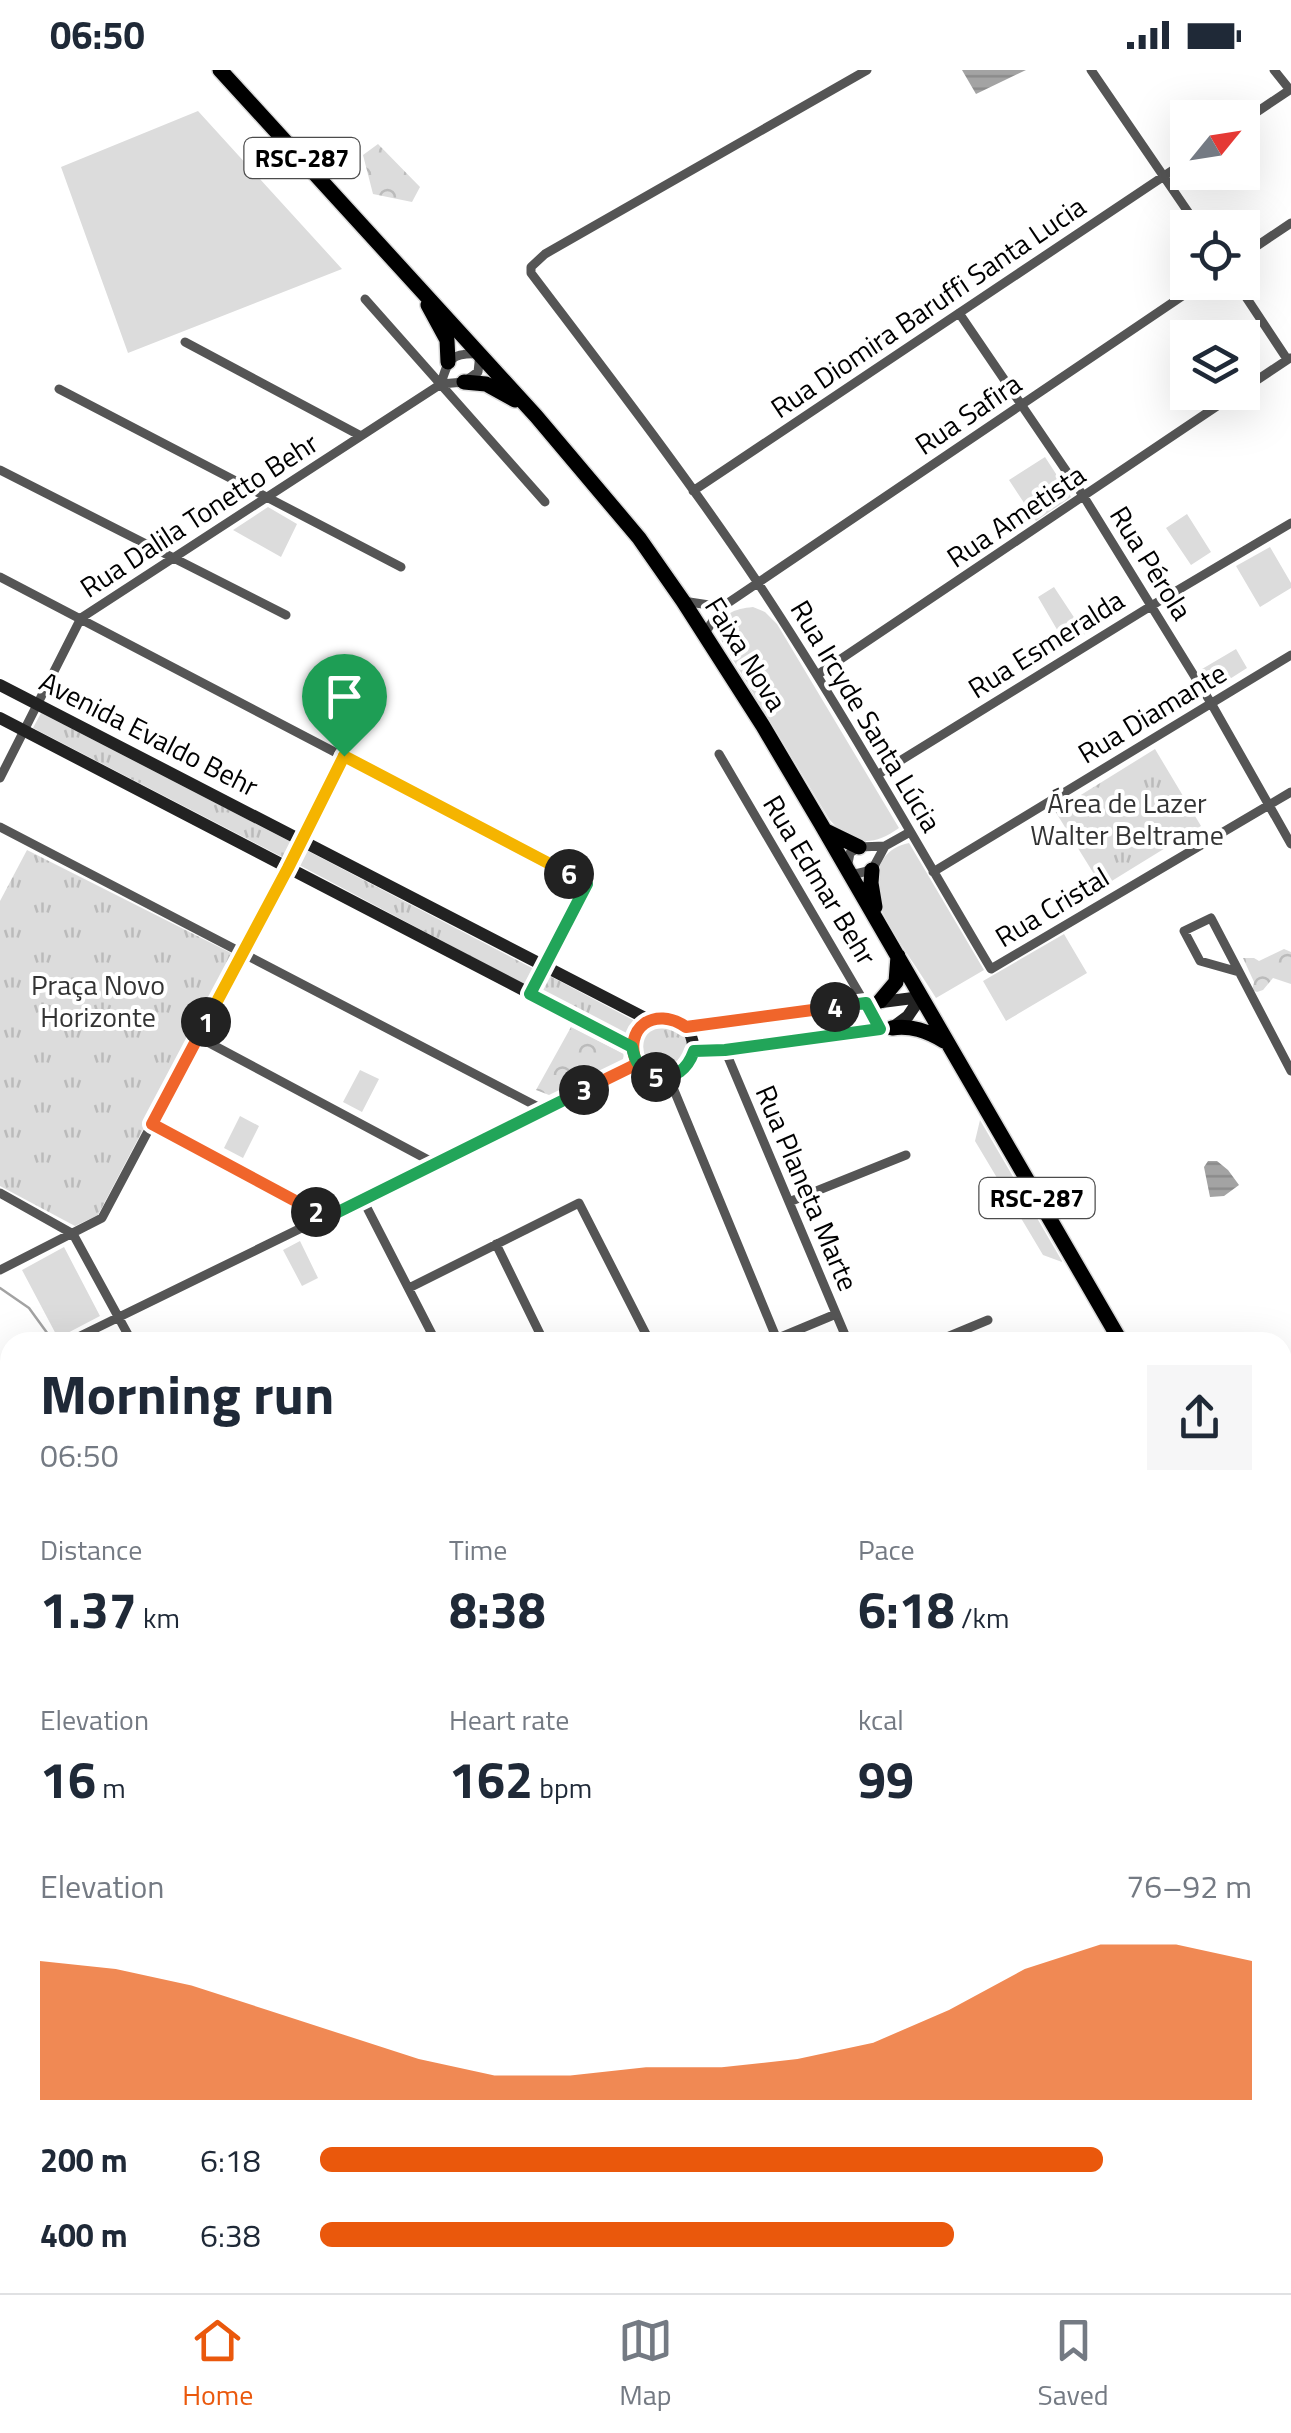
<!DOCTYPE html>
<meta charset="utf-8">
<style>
body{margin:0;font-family:"Titillium Web",sans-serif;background:#f6f6f7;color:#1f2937;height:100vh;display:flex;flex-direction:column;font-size:38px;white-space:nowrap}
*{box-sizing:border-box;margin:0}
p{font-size:32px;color:#747a83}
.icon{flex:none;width:55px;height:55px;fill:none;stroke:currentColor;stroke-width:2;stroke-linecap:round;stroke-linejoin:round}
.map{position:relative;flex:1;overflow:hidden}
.sheet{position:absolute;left:0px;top:1262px;width:1292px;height:962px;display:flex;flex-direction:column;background:#fff;border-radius:30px 30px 0 0;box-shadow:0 10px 40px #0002}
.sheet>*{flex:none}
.needle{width:65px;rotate:60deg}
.buttons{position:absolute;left:1170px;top:30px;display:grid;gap:20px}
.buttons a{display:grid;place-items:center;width:90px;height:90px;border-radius:0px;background:#fff;box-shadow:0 10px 40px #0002;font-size:50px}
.pin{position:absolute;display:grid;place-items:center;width:85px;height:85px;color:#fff;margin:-102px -42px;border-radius:50% 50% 50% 0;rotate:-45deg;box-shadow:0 0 10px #0007}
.pin .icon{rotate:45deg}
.km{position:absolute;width:50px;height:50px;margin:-25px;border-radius:50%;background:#222;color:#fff;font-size:28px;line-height:50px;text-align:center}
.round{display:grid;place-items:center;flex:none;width:105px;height:105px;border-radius:0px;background:#f6f6f7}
.headline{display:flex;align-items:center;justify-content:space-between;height:170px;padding:0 40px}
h1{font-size:55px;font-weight:700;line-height:75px}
.stats{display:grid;grid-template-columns:repeat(3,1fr);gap:15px;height:170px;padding:10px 40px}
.stats div{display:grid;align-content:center}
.stats b{font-size:50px;font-weight:700}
.stats small{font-size:28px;font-weight:400}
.stats p{font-size:28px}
.chart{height:280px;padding:20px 40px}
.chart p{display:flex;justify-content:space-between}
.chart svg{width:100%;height:180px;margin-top:10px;fill:#ea580c;opacity:.7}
ul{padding:0 40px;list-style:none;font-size:32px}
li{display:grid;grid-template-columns:160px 120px 1fr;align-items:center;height:75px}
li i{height:25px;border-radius:12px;background:#ea580c}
.status{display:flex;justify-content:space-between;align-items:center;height:70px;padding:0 50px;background:#fff;direction:ltr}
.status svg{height:28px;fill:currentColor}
.tabs{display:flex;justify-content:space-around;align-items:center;height:140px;border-top:2px solid #e0e1e3;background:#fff;font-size:28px;color:#747a83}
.tabs a{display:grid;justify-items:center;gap:5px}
.tabs .active{color:#ea580c}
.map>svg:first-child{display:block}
.green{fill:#dcdcdc}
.forest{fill:url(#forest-crowns)}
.park{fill:url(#park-tufts)}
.water{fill:url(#water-rules)}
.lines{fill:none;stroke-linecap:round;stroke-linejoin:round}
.stream{stroke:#a3a3a3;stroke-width:2.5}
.highway-casing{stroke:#dbdbdb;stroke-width:18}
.street{stroke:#555;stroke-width:9}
.secondary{stroke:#222;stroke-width:12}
.highway{stroke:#000;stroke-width:15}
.split-1-casing{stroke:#fff;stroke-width:20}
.split-2-casing{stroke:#fff;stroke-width:20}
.split-3-casing{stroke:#fff;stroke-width:20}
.split-4-casing{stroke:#fff;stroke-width:20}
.split-5-casing{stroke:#fff;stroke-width:20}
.split-6-casing{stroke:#fff;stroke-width:20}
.split-7-casing{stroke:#fff;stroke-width:20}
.split-1{stroke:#f5b400;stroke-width:12}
.split-2{stroke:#f0652b;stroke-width:12}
.split-3{stroke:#22a559;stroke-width:12}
.split-4{stroke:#f0652b;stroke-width:12}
.split-5{stroke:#22a559;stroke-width:12}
.split-6{stroke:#22a559;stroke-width:12}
.split-7{stroke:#f5b400;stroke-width:12}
.labels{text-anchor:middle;stroke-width:8;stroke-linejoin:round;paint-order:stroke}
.shield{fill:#fff;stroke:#4c4c4c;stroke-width:2.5}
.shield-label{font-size:25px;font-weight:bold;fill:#000}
.street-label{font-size:28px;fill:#000;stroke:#fff}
.park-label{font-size:28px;fill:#333;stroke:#fff}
</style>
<div class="status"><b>06:50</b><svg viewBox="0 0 49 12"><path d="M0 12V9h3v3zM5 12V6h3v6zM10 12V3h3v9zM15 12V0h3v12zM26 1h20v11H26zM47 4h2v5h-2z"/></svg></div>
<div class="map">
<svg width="1291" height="2223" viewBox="0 0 1291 2223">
<defs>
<pattern id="forest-crowns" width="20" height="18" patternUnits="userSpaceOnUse" patternTransform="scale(2.5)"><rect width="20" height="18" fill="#dcdcdc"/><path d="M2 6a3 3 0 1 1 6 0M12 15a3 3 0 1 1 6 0" fill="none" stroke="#bbb"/></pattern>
<pattern id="park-tufts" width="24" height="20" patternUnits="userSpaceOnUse" patternTransform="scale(2.5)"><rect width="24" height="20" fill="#dcdcdc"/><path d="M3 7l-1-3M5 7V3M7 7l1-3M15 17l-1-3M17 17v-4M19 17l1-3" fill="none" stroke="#bbb"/></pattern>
<pattern id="water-rules" width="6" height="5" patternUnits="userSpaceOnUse" patternTransform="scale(2.5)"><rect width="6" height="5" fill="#a3a3a3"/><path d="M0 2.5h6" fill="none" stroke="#8b8b8b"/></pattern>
</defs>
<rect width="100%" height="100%" fill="#fff"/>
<path class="green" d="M198,41l144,158 -214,84 -67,-186z
M1045,387l26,40 -35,24 -27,-41z
M268,437l29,17 -16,33 -48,-27z
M1187,444l24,38 -20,13 -25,-37z
M1270,477l21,36v5l-31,19 -24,-41z
M1054,517l31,47 -19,11 -28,-48z
M753,537l12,5 12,12 122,204c-28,20 -47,17 -70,-9l-112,-186c5,-20 17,-24 36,-26z
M1236,579l11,19 -33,21 -12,-20z
M909,773l75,127 -48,28c-17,-28 -40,-58 -54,-87 -12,-27 -6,-62 27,-68z
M1064,864l23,39 -81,48 -23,-40z
M360,1000l19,9 -17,33 -19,-10z
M240,1046l19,10 -16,32 -19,-10z
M980,1050l82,141v1l-19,-7 -68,-114z
M300,1171l18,37 -16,8 -19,-36z
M64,1177l36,69 -42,22 -36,-68z"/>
<path class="forest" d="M378,74l42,43 -8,15 -39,-8 -10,-39z
M1284,879l7,3v32l-18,-6 -10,12 -6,2 -5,-2 2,-8 -11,-24h11l5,3z
M571,957l53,27 -1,5 -74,36 -13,-5z"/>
<path class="park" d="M41,643l250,129 -7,16 -251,-130z
M1155,679l46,77 -99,61 -47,-76z
M27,780l208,105 -137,260 -23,11 -75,-40v-285z
M306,780l228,119 -7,17 -228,-121z
M548,905l87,46 -8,17 -88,-45z
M640 978a24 24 0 1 1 48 0a24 24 0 1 1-48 0Z"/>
<path class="water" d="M962,0h64l-50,24z
M1208,1091h9l11,9 11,15 -15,11 -14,1 -6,-30z"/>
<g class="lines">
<path class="stream" d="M0,1218l29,20 24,33
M999,2215l4,8"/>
<g class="highway-casing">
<path id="highway" d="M220,0l316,346 103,122 44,63 80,125 58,98 300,518
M428,235l19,35 1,22
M464,312l22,2 29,16
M826,761l33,16
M872,800l-1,13 4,24
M880,931l16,-19 2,-26
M892,958c19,-3 35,3 52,13
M1282,1544l9,13"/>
</g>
<path class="street" d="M867,0l-322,184 -14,13v6c78,103 157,205 229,313 82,124 155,255 231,383l300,-177
M1091,0l108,158
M1274,0l16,20
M1242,52l49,-33
M1242,186l49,-33
M1236,212l51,77
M365,229l180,203
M959,243l125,184 127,206 80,141
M185,272l176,94
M59,319l342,178
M1242,320l48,-32
M0,400l286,145
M693,421l495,-331
M0,507l587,307 -56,110
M683,531l39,6
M705,563l17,-26 481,-325
M817,605l421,-283
M719,684l161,275
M877,705l274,-169 140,-83
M0,708l81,-160 360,-234 23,-2 14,-10 2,-18c-29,-2 -32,5 -39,30
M0,757l544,283
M885,776l-13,24 -17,4 -8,-5 3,-16 9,-6 26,-1 25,-14
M933,802l358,-217
M1239,902l-39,-11 -16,-30 27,-13 80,153
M198,967l236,126
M725,980l123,292
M669,1008l109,264
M152,1054l174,94
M0,1123l73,41 59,108
M363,1130l73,142
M789,1132l117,-47
M496,1174l48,98
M0,1200l102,-52 186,-351 56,-111
M409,1218l170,-85 71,139
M776,1269l60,-25
M68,1272l569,-278
M935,1272l53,-22
M0,1306l10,-5
M0,1426l10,-5
M0,1514l10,13
M0,1698l10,12
M0,1818l10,-6
M0,1902l10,16
M1282,1979l9,-5
M0,2098l10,-6
M1282,2102l9,-5
M0,2191l10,-6
M388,2215l5,8
M705,2215l5,8
M813,2215l5,8
M923,2215l5,8
M1053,2215l4,8
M262,2223l13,-8
M436,2223l13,-8"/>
<path class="secondary" d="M0,615l649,335
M0,648l633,329
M633 977a30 30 0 1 1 60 0a30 30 0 1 1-60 0Z
M686,957l235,-30
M694,981l31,-1 167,-22 16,-12 13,-19
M0,2058l10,16
M589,2215l4,8
M1164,2215l4,8
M107,2223l13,-8
M774,2223l14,-8"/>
<use href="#highway" class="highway"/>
</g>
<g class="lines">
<g class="split-1-casing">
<path id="split-1" d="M206,952l82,-154 56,-112"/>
</g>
<g class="split-2-casing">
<path id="split-2" d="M206,952l-54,102 164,88"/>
</g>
<g class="split-3-casing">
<path id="split-3" d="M316,1142l10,6 258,-128"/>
</g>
<g class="split-4-casing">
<path id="split-4" d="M584,1020l53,-26c-15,-36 18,-59 49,-37l149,-20"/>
</g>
<g class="split-5-casing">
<path id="split-5" d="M656,1007c20,1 31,-7 38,-26l31,-1 155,-21 -14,-26 -31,4"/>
</g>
<g class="split-6-casing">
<path id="split-6" d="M569,804l18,10 -57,110 102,53c3,16 9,24 24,30"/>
</g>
<g class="split-7-casing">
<path id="split-7" d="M344,686l225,118"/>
</g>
<use href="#split-1" class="split-1"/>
<use href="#split-2" class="split-2"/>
<use href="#split-3" class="split-3"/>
<use href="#split-4" class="split-4"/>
<use href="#split-5" class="split-5"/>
<use href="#split-6" class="split-6"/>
<use href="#split-7" class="split-7"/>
</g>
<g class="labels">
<g class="shield">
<rect x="244.5" y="68" width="115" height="40" rx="8"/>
<rect x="979.5" y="1108" width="115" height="40" rx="8"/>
</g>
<g class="shield-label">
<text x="302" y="97">RSC-287</text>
<text x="1037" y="1137">RSC-287</text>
</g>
<g class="street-label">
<text transform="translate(928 237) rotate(-34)" y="10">Rua Diomira Baruffi Santa Lucia</text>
<text transform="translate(968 344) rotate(-34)" y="10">Rua Safira</text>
<text transform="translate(199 445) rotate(-33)" y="10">Rua Dalila Tonetto Behr</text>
<text transform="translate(1016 446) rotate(-34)" y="10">Rua Ametista</text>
<text transform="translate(1151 493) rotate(58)" y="10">Rua Pérola</text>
<text transform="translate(1046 574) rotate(-32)" y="10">Rua Esmeralda</text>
<text transform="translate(746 584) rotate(58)" y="10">Faixa Nova</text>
<text transform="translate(1152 643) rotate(-31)" y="10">Rua Diamante</text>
<text transform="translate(866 646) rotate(59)" y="10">Rua Ircyde Santa Lúcia</text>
<text transform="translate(149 664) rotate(27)" y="10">Avenida Evaldo Behr</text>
<text transform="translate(820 810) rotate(59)" y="10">Rua Edmar Behr</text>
<text transform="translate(1052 837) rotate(-31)" y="10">Rua Cristal</text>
<text transform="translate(807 1118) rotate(67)" y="10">Rua Planeta Marte</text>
</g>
<g class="park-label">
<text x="1127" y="743">Área de Lazer<tspan x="1127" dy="32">Walter Beltrame</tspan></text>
<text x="98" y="925">Praça Novo<tspan x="98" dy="32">Horizonte</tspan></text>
</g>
</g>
</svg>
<div class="buttons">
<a><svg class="needle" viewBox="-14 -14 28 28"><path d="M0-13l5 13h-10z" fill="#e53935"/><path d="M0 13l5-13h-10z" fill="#747a83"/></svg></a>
<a><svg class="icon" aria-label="locate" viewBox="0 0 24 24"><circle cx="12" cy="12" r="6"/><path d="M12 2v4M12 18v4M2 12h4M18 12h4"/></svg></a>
<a><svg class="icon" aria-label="layers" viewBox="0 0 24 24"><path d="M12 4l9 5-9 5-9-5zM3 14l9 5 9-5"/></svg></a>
</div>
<div class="pin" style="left:344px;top:686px;background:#1e9e55"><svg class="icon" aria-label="arrive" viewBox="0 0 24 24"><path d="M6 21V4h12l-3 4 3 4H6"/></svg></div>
<b class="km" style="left:206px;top:952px">1</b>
<b class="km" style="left:316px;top:1142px">2</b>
<b class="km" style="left:584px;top:1020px">3</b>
<b class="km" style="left:835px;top:937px">4</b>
<b class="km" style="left:656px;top:1007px">5</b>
<b class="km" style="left:569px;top:804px">6</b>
<section class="sheet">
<div class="headline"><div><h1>Morning run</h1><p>06:50</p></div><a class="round"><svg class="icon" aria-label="share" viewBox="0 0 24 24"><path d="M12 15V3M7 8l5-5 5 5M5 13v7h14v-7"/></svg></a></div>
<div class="stats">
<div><p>Distance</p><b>1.37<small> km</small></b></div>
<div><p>Time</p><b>8:38</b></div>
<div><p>Pace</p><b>6:18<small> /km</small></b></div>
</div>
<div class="stats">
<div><p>Elevation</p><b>16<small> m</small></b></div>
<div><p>Heart rate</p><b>162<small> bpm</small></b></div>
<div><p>kcal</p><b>99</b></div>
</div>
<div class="chart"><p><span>Elevation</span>76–92 m</p>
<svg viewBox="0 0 160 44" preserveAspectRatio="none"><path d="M0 44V10L10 12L20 16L30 22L40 28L50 34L60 38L70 38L80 36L90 36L100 34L110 30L120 22L130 12L140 6L150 6L160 10V44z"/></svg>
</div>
<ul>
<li><b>200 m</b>6:18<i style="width:84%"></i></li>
<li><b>400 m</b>6:38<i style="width:68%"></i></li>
</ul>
</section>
</div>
<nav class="tabs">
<a class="active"><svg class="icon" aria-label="home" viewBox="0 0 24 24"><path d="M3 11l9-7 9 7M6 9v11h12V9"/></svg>Home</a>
<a><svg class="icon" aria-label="map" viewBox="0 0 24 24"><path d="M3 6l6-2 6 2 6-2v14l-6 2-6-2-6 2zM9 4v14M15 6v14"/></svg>Map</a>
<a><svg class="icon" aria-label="saved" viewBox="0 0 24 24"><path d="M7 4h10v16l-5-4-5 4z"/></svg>Saved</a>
</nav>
